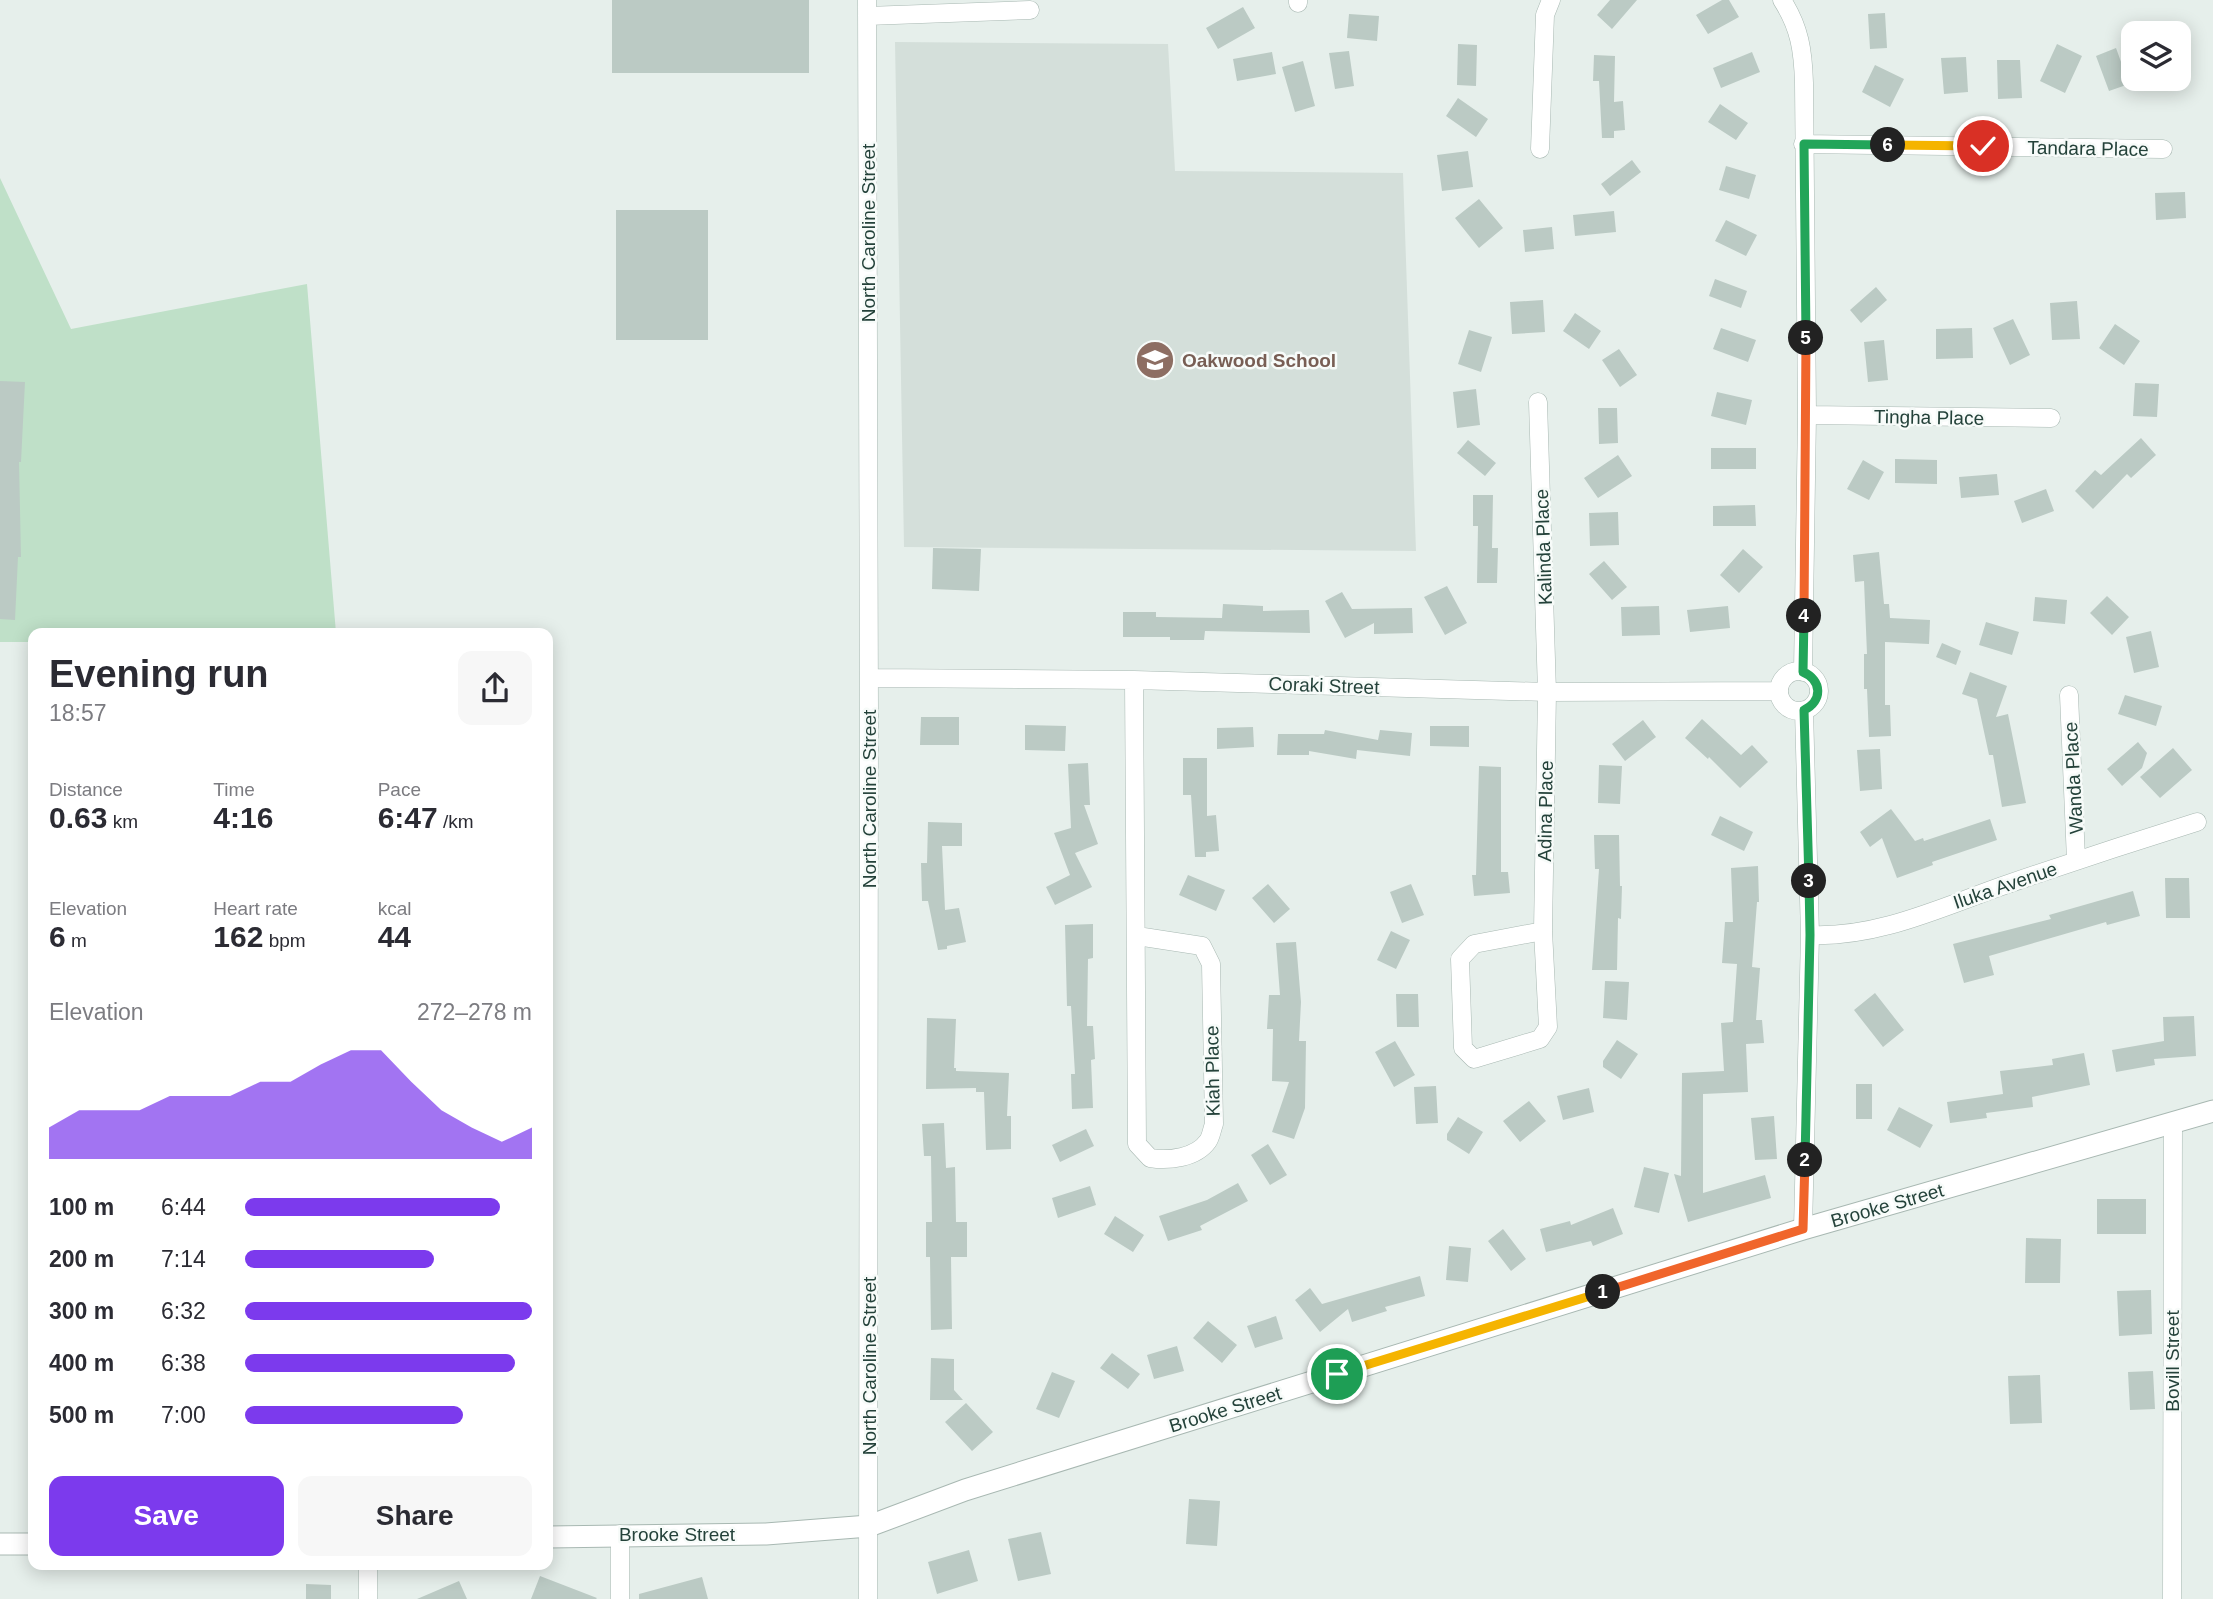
<!DOCTYPE html>
<meta charset="utf-8">
<style>
body{margin:0;font-family:Helvetica,sans-serif;background:#f7f7f7;color:#2b2b33;height:100vh;display:flex;flex-direction:column;font-size:26px;white-space:nowrap}
*{box-sizing:border-box;margin:0}
p{font-size:23px;color:#7c7c81}
.icon{flex:none;width:38px;height:38px;fill:none;stroke:currentColor;stroke-width:2;stroke-linecap:round;stroke-linejoin:round}
.map{position:relative;flex:1;overflow:hidden}
.details{position:absolute;left:28px;top:628px;width:525px;height:942px;display:flex;flex-direction:column;background:#fff;border-radius:14px;box-shadow:0 4px 18px #0003}
.details>*{flex:none}
.fabs{position:absolute;left:2121px;top:21px;display:grid;gap:14px}
.fabs a{display:grid;place-items:center;width:70px;height:70px;border-radius:14px;background:#fff;box-shadow:0 4px 18px #0003;font-size:35px}
.pin{position:absolute;display:grid;place-items:center;width:60px;height:60px;color:#fff;margin:-30px;border:4px solid #fff;border-radius:50%;box-shadow:0 2px 7px #0007}
.km{position:absolute;width:35px;height:35px;margin:-18px;border-radius:50%;background:#222;color:#fff;font-size:19px;line-height:35px;text-align:center}
.round{display:grid;place-items:center;flex:none;width:74px;height:74px;border-radius:14px;background:#f7f7f7}
.overview{display:flex;align-items:center;justify-content:space-between;height:119px;padding:0 21px}
h1{font-size:38px;font-weight:800;line-height:52px}
.metrics{display:grid;grid-template-columns:repeat(3,1fr);gap:10px;height:119px;padding:7px 21px}
.metrics div{display:grid;align-content:center}
.metrics b{font-size:30px;font-weight:800}
.metrics small{font-size:19px;font-weight:400}
.metrics p{font-size:19px}
.chart{height:196px;padding:14px 21px}
.chart p{display:flex;justify-content:space-between}
.chart svg{width:100%;height:126px;margin-top:7px;fill:#7c3aed;opacity:.7}
.button{display:flex;gap:14px;margin-top:auto;padding:14px 21px}
.button a{flex:1;height:80px;border-radius:14px;background:#7c3aed;color:#fff;font-size:28px;font-weight:800;line-height:80px;text-align:center}
.button a+a{background:#f7f7f7;color:#2b2b33}
ul{padding:0 21px;list-style:none;font-size:23px}
li{display:grid;grid-template-columns:112px 84px 1fr;align-items:center;height:52px}
li i{height:18px;border-radius:9px;background:#7c3aed}
.map>svg:first-child{display:block}
.built{fill:#d4dfda}
.green{fill:#bfe0c8}
.building{fill:#bbcac4}
.lines{fill:none;stroke-linecap:round;stroke-linejoin:round}
.minor-casing{stroke:#a8b8b2;stroke-width:19}
.tertiary-casing{stroke:#a8b8b2;stroke-width:23}
.minor{stroke:#fff;stroke-width:18}
.tertiary{stroke:#fff;stroke-width:21}
.split-1-casing{stroke:#fff;stroke-width:14}
.split-2-casing{stroke:#fff;stroke-width:14}
.split-3-casing{stroke:#fff;stroke-width:14}
.split-4-casing{stroke:#fff;stroke-width:14}
.split-5-casing{stroke:#fff;stroke-width:14}
.split-6-casing{stroke:#fff;stroke-width:14}
.split-7-casing{stroke:#fff;stroke-width:14}
.split-1{stroke:#f5b400;stroke-width:9}
.split-2{stroke:#f0652b;stroke-width:9}
.split-3{stroke:#22a559;stroke-width:9}
.split-4{stroke:#22a559;stroke-width:9}
.split-5{stroke:#f0652b;stroke-width:9}
.split-6{stroke:#22a559;stroke-width:9}
.split-7{stroke:#f5b400;stroke-width:9}
.labels{text-anchor:middle;stroke-width:5;stroke-linejoin:round;paint-order:stroke}
.street-label{font-size:19px;fill:#24423a;stroke:#f7fbf9}
.education-label{font-size:19px;font-weight:bold;fill:#785e54;stroke:#f7fbf9;text-anchor:start}
</style>
<div class="map">
<svg width="2213" height="1599" viewBox="0 0 2213 1599">
<rect width="100%" height="100%" fill="#e6efeb"/>
<path class="built" d="M895,42l273,2 7,127 228,2 13,378 -512,-4z"/>
<path class="green" d="M0,178l71,151 236,-45 29,349 -303,1v8h-33z"/>
<path class="building" d="M612,0h197v73h-197z
M1610,0h27l-25,29 -15,-14z
M1722,0h7l10,17 -31,17 -12,-19z
M1243,7l12,21 -37,21 -12,-21z
M1885,13l2,35 -17,1 -2,-35z
M1349,14l30,2 -2,25 -30,-3z
M1458,44l19,1 -1,41 -19,-1z
M2057,44l25,12 -17,37 -25,-12z
M2116,48l13,36 -20,7 -13,-35z
M1349,51l5,35 -19,3 -6,-36z
M1272,52l4,22 -39,7 -4,-22z
M1752,52l8,20 -39,16 -8,-20z
M1594,55l21,1 -1,46 9,-1 2,29 -11,1v7h-12l-3,-57h-6z
M1966,57l2,35 -24,2 -3,-36z
M1997,60h23l2,38 -24,1z
M1303,61l12,45 -20,6 -13,-45z
M1875,65l29,14 -14,28 -28,-15z
M1458,98l30,21 -12,18 -30,-21z
M1720,104l28,19 -12,17 -28,-18z
M1468,151l5,36 -31,4 -5,-36z
M1632,160l9,12 -31,24 -9,-12z
M1726,166l30,9 -7,24 -30,-9z
M2185,192l1,26 -30,2 -1,-27z
M1479,199l24,29 -24,20 -24,-30z
M616,210h92v130h-92z
M1614,211l2,21 -41,4 -2,-21z
M1726,220l31,15 -11,21 -31,-15z
M1552,227l2,22 -29,3 -2,-22z
M1715,279l32,12 -6,17 -32,-12z
M1876,287l11,13 -26,23 -11,-13z
M1543,300l2,32 -33,2 -2,-32z
M2077,301l3,38 -28,1 -2,-37z
M1575,313l26,18 -12,18 -26,-18z
M2013,319l17,36 -20,10 -17,-37z
M2115,324l25,17 -16,24 -25,-17z
M1721,328l35,12 -8,22 -35,-13z
M1972,328l1,30 -37,1v-30z
M1469,330l23,7 -11,35 -23,-8z
M1884,340l4,40 -20,2 -4,-40z
M1619,349l18,26 -17,12 -18,-27z
M0,381l25,1 -4,80h-2l2,95h-3l-3,63 -15,-1z
M2135,383l24,1 -2,33 -24,-1z
M1476,389l4,36 -23,3 -4,-36z
M1717,392l35,8 -6,25 -35,-9z
M1598,408h19l1,35 -19,1z
M2141,438l15,17 -25,23 -4,-4 -34,35 -18,-18 20,-21 6,5z
M1468,440l28,23 -11,13 -28,-23z
M1711,448h45v21h-45z
M1618,455l14,21 -34,22 -14,-20z
M1895,459l42,1v24l-42,-1z
M1863,460l21,12 -15,28 -22,-11z
M1997,474l2,21 -38,3 -2,-21z
M2046,489l8,22 -32,12 -8,-22z
M1473,495h20l-1,53h6l-1,35h-20l1,-57h-5z
M1755,505l1,21h-43v-20z
M1618,512l1,33 -29,1 -1,-33z
M933,548l48,1 -2,42 -47,-2z
M1743,549l20,18 -24,26 -19,-18z
M1879,552l5,52h5l1,14 40,2 -1,24 -44,-2v63h5l1,31 -22,1 -2,-48h-3v-35h3l-3,-73 -9,1 -2,-27z
M1604,561l23,26 -15,13 -23,-26z
M1447,586l20,37 -22,12 -21,-38z
M1342,592l10,17 60,-1 1,25 -39,1v-11l-29,15 -20,-37z
M2107,596l22,21 -17,18 -22,-22z
M2035,597l32,3 -2,24 -32,-3z
M1223,604l40,2v5l46,-1 1,23 -105,-2 -1,9h-34v-3h-47v-25h33v5l66,1z
M1659,606l1,29 -38,1 -1,-29z
M1728,606l2,22 -40,4 -3,-22z
M1986,622l33,10 -7,23 -33,-10z
M2151,631l8,36 -25,6 -8,-36z
M1942,643l19,8 -5,14 -20,-8z
M1970,672l37,14 -11,31 12,-3 18,89 -24,4 -9,-52h-4l-12,-56 -15,-5z
M2125,695l37,11 -6,20 -38,-12z
M921,717h38v28h-39z
M1702,719l39,36 11,-10 16,17 -28,26 -31,-31 -1,2 -23,-21z
M1643,720l13,17 -31,24 -13,-17z
M1025,725l41,1 -1,25 -40,-1z
M1430,726h39v21l-39,-1z
M1253,727l1,20 -37,2v-21z
M1325,730l53,10 2,-10 32,3 -2,23 -53,-6 -1,9 -47,-8v4h-32l1,-21h46z
M2138,742l9,11 -5,15 -20,18 -15,-17z
M2173,748l19,22 -32,28 -20,-21z
M1880,749l2,40 -22,2 -3,-41z
M1183,758h24v58l9,-1 3,36 -13,1v5h-11l-4,-62h-8z
M1088,763l2,42h-6l14,39 -23,9 17,34 -37,18 -9,-18 24,-12 -16,-42 17,-5 -3,-64z
M1599,765l23,1 -2,38 -22,-1z
M1479,766l22,1v105h7l2,21 -36,3 -2,-21h4z
M1891,809l24,32 8,-3 1,3 66,-22 7,21 -65,22 1,3 -36,13 -15,-40 -12,9 -10,-15z
M1720,816l33,16 -9,19 -33,-16z
M928,822l34,1v23h-20l3,64 14,-2 7,34 -19,4v3l-9,1 -10,-49h-6l-1,-38h6z
M1594,835h25l1,51h2l-1,33 -3,-1 -1,52h-25l7,-101h-4z
M1758,866l1,36h-2l-5,65 8,1 -4,52h6l2,23 -18,1 2,48 -45,2v99l62,-18 6,23 -83,24 -14,-48 7,2 1,-103 42,-2 -3,-48 12,-1 4,-58 -15,-1 3,-41h8l-2,-54z
M1188,875l37,15 -9,21 -37,-16z
M2165,878h24l1,40h-24z
M1268,884l22,25 -16,14 -22,-25z
M1411,884l13,31 -22,8 -12,-31z
M2133,891l7,25 -33,9 -1,-3 -117,34 5,19 -30,8 -11,-39 98,-25 -2,-4z
M1093,924v34l-5,1 -1,67h6l2,33 -4,1 2,48 -21,1 -1,-35h4l-4,-68h-4l-2,-81z
M1391,931l19,9 -14,29 -19,-9z
M1296,942l5,60 -2,39h7l-1,67 -11,31 -22,-7 17,-50 -17,-1 1,-52h-6l2,-34h11l-4,-52z
M1605,981l24,1 -2,38 -24,-2z
M1875,993l29,37 -21,17 -29,-37z
M1396,994h22l1,33h-22z
M2194,1016l2,40 -42,3 1,6 -39,7 -4,-22 52,-9 -1,-24z
M927,1018l29,1 -2,49h2v3l53,2 -2,43h4v33l-25,1 -2,-58h-8v-4l-50,1z
M1617,1040l21,14 -17,25 -18,-12v-6z
M1395,1041l20,34 -21,12 -19,-35z
M2084,1053l6,32 -58,12 1,10 -47,6 1,5 -37,5 -3,-21 56,-8 -3,-23 53,-6 -1,-6z
M1856,1084h16v35h-16z
M1436,1086l2,37 -22,1 -2,-37z
M1589,1088l5,24 -31,8 -6,-24z
M1529,1101l17,20 -26,21 -17,-21z
M1899,1107l34,18 -13,23 -33,-18z
M1774,1116l3,43 -22,1 -4,-42z
M1458,1117l25,15 -14,22 -22,-14v-6z
M944,1123l2,45 9,-1 1,55h11v35h-16l1,72 -21,1 -1,-73h-4v-35h6l-1,-66h-7l-2,-32z
M1086,1129l8,17 -34,16 -8,-17z
M1268,1144l19,31 -17,10 -19,-30z
M1644,1167l25,6 -10,40 -25,-6z
M1238,1183l10,18 -48,25 2,4 -34,11 -9,-25 48,-16z
M1090,1186l6,19 -38,13 -6,-20z
M2097,1199h49v35h-49z
M1613,1208l10,26 -30,12 -2,-5 -45,11 -6,-23 30,-8 1,4z
M1115,1216l29,19 -11,17 -29,-18z
M1503,1229l23,30 -15,12 -23,-30z
M2026,1238l35,1 -1,44h-35z
M1449,1246l22,2 -3,34 -22,-2z
M1420,1276l5,20 -40,11 2,4 -35,11 -4,-13 -28,23 -25,-32 15,-12 12,16z
M2151,1290l1,44 -33,2 -2,-45z
M1276,1316l7,23 -28,9 -8,-22z
M1208,1321l29,24 -15,18 -29,-25z
M1177,1346l7,25 -30,8 -7,-24z
M1112,1353l28,21 -12,15 -28,-21z
M931,1358l23,1v31l9,10h-33z
M2153,1371l2,38 -25,1 -2,-38z
M1052,1372l23,9 -16,37 -23,-9z
M2040,1375l2,48 -32,1 -2,-48z
M966,1403l27,29 -21,19 -27,-29z
M1189,1499l31,2 -3,45 -31,-2z
M1041,1532l10,42 -33,7 -10,-42z
M969,1550l9,31 -41,13 -9,-32z
M540,1576l57,22 -1,1h-65z
M702,1577l6,22h-69v-5z
M459,1581l8,18h-50z
M306,1584l25,1v14h-25z"/>
<g class="lines">
<g class="minor-casing">
<path id="minor" d="M867,0l2,714 -1,885
M1298,0v3
M1782,0c18,28 21,51 22,83l3,332 -4,257
M867,16l163,-6
M1803,144l360,5
M1540,149l5,-134 6,-15
M1538,402l9,290 -4,239 5,96 -8,12 -66,20 -11,-11 -3,-89 14,-15 69,-13
M1807,415l244,3
M1779 691a20 20 0 1 1 40 0a20 20 0 1 1-40 0Z
M869,678l265,2 413,12 232,-1
M1134,680l3,464 13,14c19,3 46,0 58,-17 3,-4 4,-12 6,-17l-3,-160 -9,-18 -65,-10
M2069,695l7,165
M1810,935c68,3 132,-28 195,-50 64,-22 128,-43 192,-63
M1803,1229l7,-294 -6,-225
M620,1534v65
M368,1599v-35
M2172,1599l1,-477"/>
</g>
<g class="tertiary-casing">
<path id="tertiary" d="M548,1537l218,-3 103,-8 96,-36 838,-261 410,-118
M0,1544h33"/>
</g>
<use href="#minor" class="minor"/>
<use href="#tertiary" class="tertiary"/>
</g>
<g class="lines">
<g class="split-1-casing">
<path id="split-1" d="M1337,1374l266,-82"/>
</g>
<g class="split-2-casing">
<path id="split-2" d="M1603,1292l200,-63 2,-69"/>
</g>
<g class="split-3-casing">
<path id="split-3" d="M1805,1160l5,-225 -1,-54"/>
</g>
<g class="split-4-casing">
<path id="split-4" d="M1804,616l-1,56c19,8 20,29 1,38l5,171"/>
</g>
<g class="split-5-casing">
<path id="split-5" d="M1804,616l2,-278"/>
</g>
<g class="split-6-casing">
<path id="split-6" d="M1806,338l-2,-194 84,1"/>
</g>
<g class="split-7-casing">
<path id="split-7" d="M1888,145l95,1"/>
</g>
<use href="#split-1" class="split-1"/>
<use href="#split-2" class="split-2"/>
<use href="#split-3" class="split-3"/>
<use href="#split-4" class="split-4"/>
<use href="#split-5" class="split-5"/>
<use href="#split-6" class="split-6"/>
<use href="#split-7" class="split-7"/>
</g>
<defs>
<g id="school-disc" transform="scale(2.0125)"><circle r="9.5" fill="#8d6e63" stroke="#f7fbf9"/><path d="M0-5L7-2L0 1L-7-2ZM-4 1L0 2.5L4 1V4Q0 6-4 4Z" fill="#fff"/></g>
</defs>
<g fill-rule="evenodd">
<use href="#school-disc" x="1155" y="360"/>
</g>
<g class="labels">
<g class="street-label">
<text transform="translate(2088 148) rotate(1)" y="7">Tandara Place</text>
<text transform="translate(868 233) rotate(-90)" y="7">North Caroline Street</text>
<text transform="translate(1929 417) rotate(1)" y="7">Tingha Place</text>
<text transform="translate(1543 547) rotate(-92)" y="7">Kalinda Place</text>
<text transform="translate(1324 685) rotate(2)" y="7">Coraki Street</text>
<text transform="translate(2073 778) rotate(-93)" y="7">Wanda Place</text>
<text transform="translate(869 799) rotate(-90)" y="7">North Caroline Street</text>
<text transform="translate(1545 811) rotate(-89)" y="7">Adina Place</text>
<text transform="translate(2005 885) rotate(-19)" y="7">Iluka Avenue</text>
<text transform="translate(1212 1071) rotate(-91)" y="7">Kiah Place</text>
<text transform="translate(1887 1205) rotate(-16)" y="7">Brooke Street</text>
<text transform="translate(2172 1361) rotate(-90)" y="7">Bovill Street</text>
<text transform="translate(869 1366) rotate(-90)" y="7">North Caroline Street</text>
<text transform="translate(1225 1409) rotate(-17)" y="7">Brooke Street</text>
<text x="677" y="1541">Brooke Street</text>
</g>
<g class="education-label">
<text x="1182" y="367">Oakwood School</text>
</g>
</g>
</svg>
<div class="fabs">
<a><svg class="icon" aria-label="layers" viewBox="0 0 24 24"><path d="M12 4l9 5-9 5-9-5zM3 14l9 5 9-5"/></svg></a>
</div>
<div class="pin" style="left:1337px;top:1374px;background:#1e9e55"><svg class="icon" aria-label="arrive" viewBox="0 0 24 24"><path d="M6 21V4h12l-3 4 3 4H6"/></svg></div>
<div class="pin" style="left:1983px;top:146px;background:#d93025"><svg class="icon" aria-label="check" viewBox="0 0 24 24"><path d="M5 12l5 5 9-10"/></svg></div>
<b class="km" style="left:1603px;top:1292px">1</b>
<b class="km" style="left:1805px;top:1160px">2</b>
<b class="km" style="left:1809px;top:881px">3</b>
<b class="km" style="left:1804px;top:616px">4</b>
<b class="km" style="left:1806px;top:338px">5</b>
<b class="km" style="left:1888px;top:145px">6</b>
<section class="details">
<div class="overview"><div><h1>Evening run</h1><p>18:57</p></div><a class="round"><svg class="icon" aria-label="share" viewBox="0 0 24 24"><path d="M12 15V3M7 8l5-5 5 5M5 13v7h14v-7"/></svg></a></div>
<div class="metrics">
<div><p>Distance</p><b>0.63<small> km</small></b></div>
<div><p>Time</p><b>4:16</b></div>
<div><p>Pace</p><b>6:47<small> /km</small></b></div>
</div>
<div class="metrics">
<div><p>Elevation</p><b>6<small> m</small></b></div>
<div><p>Heart rate</p><b>162<small> bpm</small></b></div>
<div><p>kcal</p><b>44</b></div>
</div>
<div class="chart"><p><span>Elevation</span>272–278 m</p>
<svg viewBox="0 0 160 44" preserveAspectRatio="none"><path d="M0 44V33L10 27L20 27L30 27L40 22L50 22L60 22L70 17L80 17L90 11L100 6L110 6L120 17L130 27L140 33L150 38L160 33V44z"/></svg>
</div>
<ul>
<li><b>100 m</b>6:44<i style="width:89%"></i></li>
<li><b>200 m</b>7:14<i style="width:66%"></i></li>
<li><b>300 m</b>6:32<i style="width:100%"></i></li>
<li><b>400 m</b>6:38<i style="width:94%"></i></li>
<li><b>500 m</b>7:00<i style="width:76%"></i></li>
</ul>
<div class="button"><a>Save</a><a>Share</a></div>
</section>
</div>
